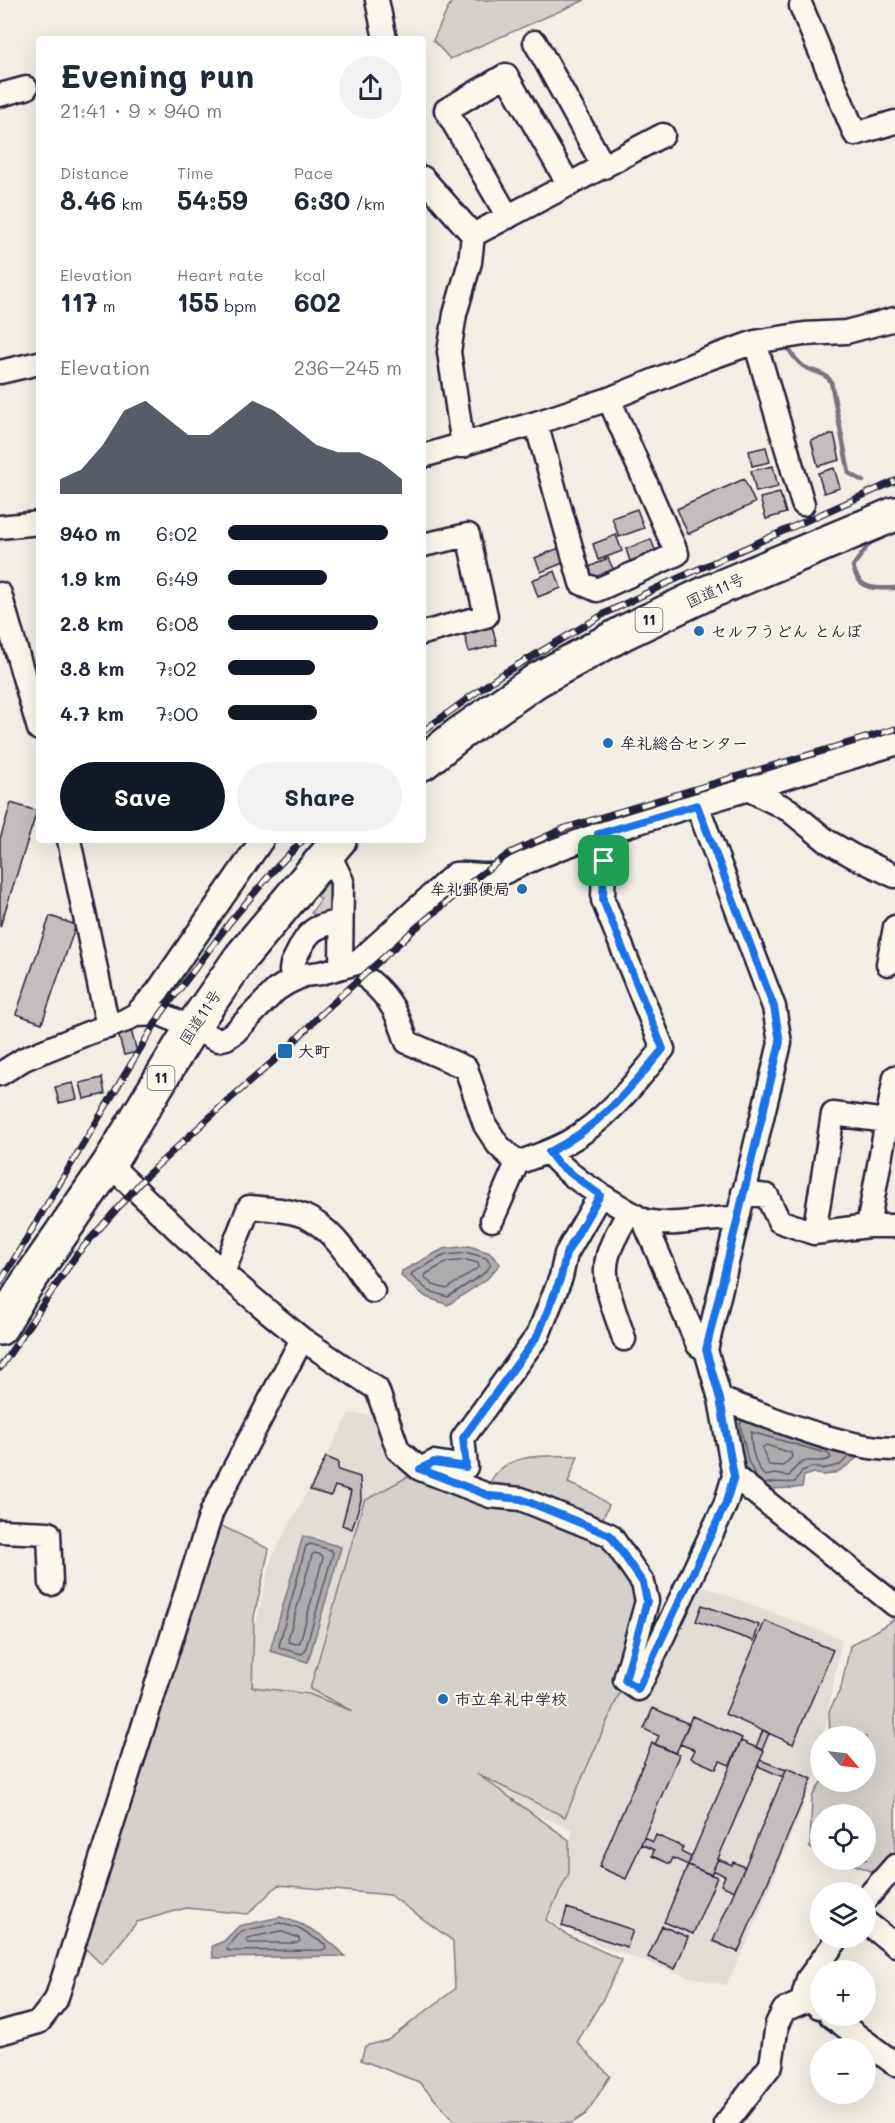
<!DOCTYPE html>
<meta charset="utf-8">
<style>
body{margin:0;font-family:Mali,"Klee One",sans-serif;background:#f2f2f3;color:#1f2937;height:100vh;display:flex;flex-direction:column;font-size:22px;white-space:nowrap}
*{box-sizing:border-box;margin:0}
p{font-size:20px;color:#747a83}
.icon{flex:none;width:33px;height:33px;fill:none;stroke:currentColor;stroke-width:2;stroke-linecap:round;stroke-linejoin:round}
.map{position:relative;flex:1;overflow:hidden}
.details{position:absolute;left:36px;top:36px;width:390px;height:807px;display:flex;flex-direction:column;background:#fff;border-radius:6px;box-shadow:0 6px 24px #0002}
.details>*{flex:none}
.needle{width:39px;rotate:118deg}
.fabs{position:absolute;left:810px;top:1726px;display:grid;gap:12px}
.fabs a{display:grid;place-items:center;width:66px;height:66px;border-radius:50%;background:#fff;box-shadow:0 6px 24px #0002;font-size:30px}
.pin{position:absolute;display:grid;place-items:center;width:51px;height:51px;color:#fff;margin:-26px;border-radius:12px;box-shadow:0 3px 9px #0006}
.round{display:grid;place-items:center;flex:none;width:63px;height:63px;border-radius:32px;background:#f2f2f3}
.head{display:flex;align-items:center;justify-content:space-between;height:102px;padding:0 24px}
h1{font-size:33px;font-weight:700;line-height:45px}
.stats{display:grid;grid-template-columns:repeat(3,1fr);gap:9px;height:102px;padding:6px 24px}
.stats div{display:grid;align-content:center}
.stats b{font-size:26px;font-weight:700}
.stats small{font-size:16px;font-weight:400}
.stats p{font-size:16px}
.chart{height:168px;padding:12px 24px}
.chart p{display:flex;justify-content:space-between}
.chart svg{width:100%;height:108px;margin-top:6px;fill:#111827;opacity:.7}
.cta{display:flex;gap:12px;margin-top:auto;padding:12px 24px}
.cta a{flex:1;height:69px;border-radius:36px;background:#111827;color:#fff;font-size:24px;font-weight:700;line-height:69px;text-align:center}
.cta a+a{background:#f2f2f3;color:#1f2937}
ul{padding:0 24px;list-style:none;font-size:20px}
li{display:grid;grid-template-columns:96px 72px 1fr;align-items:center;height:45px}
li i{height:15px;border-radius:8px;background:#111827}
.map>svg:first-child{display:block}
.built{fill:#e0dcd6}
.green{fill:#d4d1cc;stroke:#7b7a84;stroke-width:1.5}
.water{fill:#aeabad;stroke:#76747f;stroke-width:1.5}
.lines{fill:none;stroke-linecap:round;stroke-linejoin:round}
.shore{stroke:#5a5969;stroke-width:1.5}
.stream{stroke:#76747f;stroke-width:4.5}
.building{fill:#c2bebe;stroke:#22223b;stroke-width:1.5}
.minor-casing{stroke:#22223b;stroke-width:27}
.highway-casing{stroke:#22223b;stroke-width:38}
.minor{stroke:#fbf7ec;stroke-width:22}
.highway{stroke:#fbf7ec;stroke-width:33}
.rail-casing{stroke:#22223b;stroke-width:7}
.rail{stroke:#fbf7ec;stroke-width:4.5;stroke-dasharray:14;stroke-linecap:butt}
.route-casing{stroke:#fff;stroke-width:12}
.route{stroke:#1a73e8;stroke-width:8}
.poi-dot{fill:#1f6fb2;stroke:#fbf7ec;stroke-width:2}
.labels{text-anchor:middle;stroke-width:4.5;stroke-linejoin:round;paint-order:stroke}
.shield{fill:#fbf7ec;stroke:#636270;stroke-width:1.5}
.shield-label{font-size:15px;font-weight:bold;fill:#22223b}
.street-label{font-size:16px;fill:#22223b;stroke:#fbf7ec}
.poi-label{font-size:16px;font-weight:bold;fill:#22223b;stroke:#fbf7ec;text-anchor:start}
</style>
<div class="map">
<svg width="895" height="2123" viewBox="0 0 895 2123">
<rect width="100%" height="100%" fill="#f2eee5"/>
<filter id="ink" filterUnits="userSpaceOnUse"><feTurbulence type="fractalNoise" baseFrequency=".0167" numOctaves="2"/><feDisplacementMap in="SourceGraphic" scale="12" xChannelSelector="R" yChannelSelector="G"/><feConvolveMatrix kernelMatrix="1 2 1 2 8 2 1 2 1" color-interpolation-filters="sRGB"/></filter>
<g filter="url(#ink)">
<path class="built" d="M349,1414l30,1 15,42 216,87 12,146 25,10 50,-116 145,55 -19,98h-3v13l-4,25 -68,166 -22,44 -40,-9 -82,-29 -54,-26 23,-92 -335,-131 34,-141z"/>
<path class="green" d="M452,0h133l-135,59 -17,-19z
M333,877l-1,34c-6,6 -14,6 -21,2l10,-14 -4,-3z
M578,1456l-10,27 24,10 17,12 -9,19 -110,-41c14,-32 59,-27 88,-27z
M407,1477l79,28 35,5 87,36 21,28 7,24 -17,69 1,25 -55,125 -88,-43 92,66v33l-23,47 23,16 53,24 -19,39 -26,43 33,34 -24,38 -14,9h-116l-37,-41 -58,-22 4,-14 23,-6 67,-51 -2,-48 -63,-46 -112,-10 -30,29 -62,-6 -49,14 -35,43 -19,-19 135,-422 51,25 -15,68 -2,70 57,7 43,17 -42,-22 54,-188z
M895,1619v233l-20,21 -32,-13h23v-45h-46v37l-10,-4 2,-51 9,-15h45v-45h-36l-1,-26 12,-23 9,-42z"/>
<path class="water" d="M469,1246l21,7 10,11 -13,15 -39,26 -22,-8 -25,-21 1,-5 41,-22z
M731,1414l128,42c-14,12 -27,24 -46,17l-9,3 -2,11c-15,3 -25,-1 -39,5l-14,-13 -6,-16z
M303,1536l38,11 -33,115 -38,-11z
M280,1917c26,7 47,19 65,39l-132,2 -1,-12 12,-5 15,-15z"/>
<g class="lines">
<path class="shore" d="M469,1253l17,5 5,7 -8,9 -35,23 -19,-6 -18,-15 1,-3 33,-18z
M467,1260l11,3 1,4 -32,22 -14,-4 -8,-7 1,-4 21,-12z
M742,1421l-2,3 8,37 8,16
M751,1432l78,22 2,4c-16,10 -24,-9 -42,18l-15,-2 -9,2c-10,-9 -15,-31 -14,-44z
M766,1445l25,8 1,4 -9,9 -14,-1 -7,-17z
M765,1484c11,-4 19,0 30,-2l7,-11 10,-4 10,2 18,-4 9,-9
M310,1544l21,6 2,3 -28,98 -3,3 -22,-6 -1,-3 27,-99z
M314,1553l8,2 1,3 -23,84 -4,2 -7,-2 -1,-3 24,-84z
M280,1923l17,5 28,16 1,4 -3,2 -93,1 -3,-1 1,-4 14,-15z
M280,1931l19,7 1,3 -3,2h-48l-3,-2 2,-3z"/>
<path class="stream" d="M785,343c5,9 10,17 18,23 9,6 23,6 28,16l18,91 14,8
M873,539l-20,27c5,24 21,23 42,22"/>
</g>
<path class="building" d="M834,434l6,26 -22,6 -7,-26z
M766,447l4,15 -18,4 -3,-15z
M773,466l5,21 -22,5 -5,-21z
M834,468l6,20 -16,5 -6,-20z
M744,479l11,24 -67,31 -11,-25z
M780,493l6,20 -20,6 -6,-21z
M637,509l7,19 -25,9 -7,-19z
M616,535l6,16 -24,9 -5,-16z
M651,539l7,19 -26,9 -6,-18z
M559,548l6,14 -24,10 -6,-14z
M608,558l7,15 -23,11 -7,-15z
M555,571l6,17 -23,9 -6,-17z
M491,622l6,23 -28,7 -6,-23z
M11,803l26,8 -37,116v-88z
M50,916l26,9 -34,98 -26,-9z
M131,1030l6,22 -13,3 -6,-22z
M102,1078l3,16 -21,5 -4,-16z
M73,1083l4,16 -18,4 -4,-16z
M326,1457l12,5v8l22,7 1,23 -9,29 -10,-4 9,-34 -16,-5 -4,10 -21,-6z
M702,1605l57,20 -5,16 -58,-20z
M765,1621l68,29 -40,94 -68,-30z
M653,1708l36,16 -13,29 -21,-9 4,-8 -15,-7z
M692,1716l50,22 -12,27 -10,-4 -4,8 -25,-11 4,-8 -15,-6z
M763,1730l6,3 -7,17 -6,-3z
M741,1741l23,10 -53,124 -23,-10z
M652,1743l27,12 -53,124 -27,-12z
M760,1760l26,10 -3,7 -25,-11z
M787,1768l25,11 -74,173 -25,-11z
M656,1835l27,12 -2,5 10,5 -3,8 -15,-7 -3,6 -18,-8 2,-6 -13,-6 3,-7 9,5z
M718,1859l14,6 1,-3 12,5 -11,24 -13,-6 4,-9 -12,-6z
M688,1865l29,12 -24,57 -29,-12z
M567,1908l66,22 -6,17 -65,-21z
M662,1926l26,11 -13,32 -27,-12z"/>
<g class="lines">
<g class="minor-casing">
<path id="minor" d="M377,0l8,39
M801,6l54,128 40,-12
M535,42l69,125
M0,95l26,-7
M423,178l50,57 -3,27 -15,52 -6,38 14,94
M508,217l-62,-107 60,-35 63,110
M473,235l190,-100
M755,342l48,162
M0,372l39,-9
M536,423l45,160 16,7 80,-36 -68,-155
M423,456l113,-33 73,-24 98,-40 48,-17 49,-8 42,-2 49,-13
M0,527l39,-4
M423,545l45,-10 18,81 -63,17
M0,594l39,135
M746,788l43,22 38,31 26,15 42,20
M69,840l39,187
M328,852l14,29 -1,86
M888,964l7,-37
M295,979l-4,-9 1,-6c14,-27 16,-39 49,-42
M370,981c22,19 28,34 37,61l59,26 19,57 13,20 19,18
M135,1015l26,-1 52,24 5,2 8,-2 9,-6 41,-42 11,-7 17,-8 17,-2 36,-10 98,-89c16,-1 31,3 46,0 62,-31 128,-49 194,-69 66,-19 133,-41 200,-61
M0,1074l24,-15 64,-26 36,-12 11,-6 22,-23 105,-152
M549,1152c19,25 50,42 77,58 6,3 13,9 20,11 30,7 61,-4 92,-3
M109,1164l114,109 47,40 32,26 75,50 21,61 22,19 70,27 31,3 89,36 33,48 4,18 -22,79 13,9 87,-184 9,-29 -14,-77 -14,-49 74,-307 -6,-36 -77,-202
M743,1193l24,3 12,25 35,12 54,-7h27
M492,1220l25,-57c17,-6 35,-12 51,-21 39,-22 67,-59 95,-93l-60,-149 1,-39 -6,-27
M644,1221l54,124 8,5
M868,1226l27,-149
M814,1233l19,-119 54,7
M223,1273l26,-66c18,2 39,2 55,9 31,13 50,50 69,75
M624,1339c-8,-26 -24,-58 -16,-84 4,-15 14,-30 21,-43
M720,1399c51,18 121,50 175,50
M426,1466l8,-4 32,5 -3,-29 75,-103 23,-58 5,-23 34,-59
M734,1476l161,129
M0,1531l49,2 2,51
M866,1899l29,-33
M866,1922l29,23
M819,2007l-15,-14 4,-14 30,-41
M831,2016l64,48
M0,2033l39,-11 17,-22 156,-489 90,-172
M726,2123l45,-58 6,-41 7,-14 26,-11"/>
</g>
<g class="highway-casing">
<path id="highway" d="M423,763l36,-29 78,-54 88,-48 84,-40 186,-78
M0,1328l26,-43 83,-121 82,-135 50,-72 98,-117"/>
</g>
<use href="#minor" class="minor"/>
<use href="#highway" class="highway"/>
<g class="rail-casing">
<path id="rail" d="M423,731l76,-55 107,-63 57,-28 232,-104
M0,1283l161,-269 69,-92 43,-51 30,-31
M0,1368l77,-114 70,-79 76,-70 62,-54 37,-38 95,-86 63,-52 30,-22 55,-25 330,-99"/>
</g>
<use href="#rail" class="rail"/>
</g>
</g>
<g class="lines" filter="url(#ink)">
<g class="route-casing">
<path id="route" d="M697,805l77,202 6,35 -74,308 14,49 14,77 -9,29 -87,184 -13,-9 22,-79 -4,-18 -33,-48 -89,-36 -31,-3 -70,-27 14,-7 32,5 -3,-29 75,-103 23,-58 5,-23 34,-59 -42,-31 -9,-12c49,-24 80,-62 114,-103l-60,-149 1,-39 -6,-27z"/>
</g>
<use href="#route" class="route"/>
</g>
<g class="poi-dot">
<circle cx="699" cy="631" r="6"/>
<circle cx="608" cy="743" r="6"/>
<circle cx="522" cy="889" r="6"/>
<rect x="277" y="1043" width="16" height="16" rx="3"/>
<circle cx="443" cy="1699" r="6"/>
</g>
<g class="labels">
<g class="shield">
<rect x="635.5" y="608" width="27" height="24" rx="4.5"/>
<rect x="147.5" y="1066" width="27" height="24" rx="4.5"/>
</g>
<g class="shield-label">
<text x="649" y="625">11</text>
<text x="161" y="1083">11</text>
</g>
<g class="street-label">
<text transform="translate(715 590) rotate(-24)" y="6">国道11号</text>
<text transform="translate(200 1017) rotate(-57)" y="6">国道11号</text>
</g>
<g class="poi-label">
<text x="711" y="637">セルフうどん とんぼ</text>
<text x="620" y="749">牟礼総合センター</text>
<text x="510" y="895" text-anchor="end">牟礼郵便局</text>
<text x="298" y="1057">大町</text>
<text x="455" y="1705">市立牟礼中学校</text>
</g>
</g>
</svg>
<div class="fabs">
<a><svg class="needle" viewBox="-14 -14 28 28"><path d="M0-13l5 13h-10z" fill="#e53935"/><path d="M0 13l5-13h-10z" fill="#747a83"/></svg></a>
<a><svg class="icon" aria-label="locate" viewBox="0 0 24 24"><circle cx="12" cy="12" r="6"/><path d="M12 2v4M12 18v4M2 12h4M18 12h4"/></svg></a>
<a><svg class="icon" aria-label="layers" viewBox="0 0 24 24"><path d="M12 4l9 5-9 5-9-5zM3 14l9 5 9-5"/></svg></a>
<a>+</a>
<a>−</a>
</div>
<div class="pin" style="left:604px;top:861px;background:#1e9e55"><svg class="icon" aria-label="arrive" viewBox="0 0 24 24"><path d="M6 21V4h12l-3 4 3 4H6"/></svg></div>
<section class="details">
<div class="head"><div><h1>Evening run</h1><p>21:41 · 9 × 940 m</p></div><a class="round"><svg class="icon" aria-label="share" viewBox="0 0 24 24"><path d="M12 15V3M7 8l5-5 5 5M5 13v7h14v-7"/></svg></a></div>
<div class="stats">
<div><p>Distance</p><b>8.46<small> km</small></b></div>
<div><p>Time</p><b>54:59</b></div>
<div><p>Pace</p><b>6:30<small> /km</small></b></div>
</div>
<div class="stats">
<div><p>Elevation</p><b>117<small> m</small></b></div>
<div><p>Heart rate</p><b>155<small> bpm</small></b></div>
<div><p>kcal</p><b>602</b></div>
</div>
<div class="chart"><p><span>Elevation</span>236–245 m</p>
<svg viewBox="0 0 160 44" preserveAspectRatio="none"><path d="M0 44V38L10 34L20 24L30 10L40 6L50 13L60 20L70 20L80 13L90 6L100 10L110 17L120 24L130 27L140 27L150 31L160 38V44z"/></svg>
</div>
<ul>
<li><b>940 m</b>6:02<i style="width:92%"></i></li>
<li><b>1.9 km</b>6:49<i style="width:57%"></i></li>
<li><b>2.8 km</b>6:08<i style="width:86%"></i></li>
<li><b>3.8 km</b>7:02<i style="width:50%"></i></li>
<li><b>4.7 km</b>7:00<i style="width:51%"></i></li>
</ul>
<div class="cta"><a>Save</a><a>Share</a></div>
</section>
</div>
